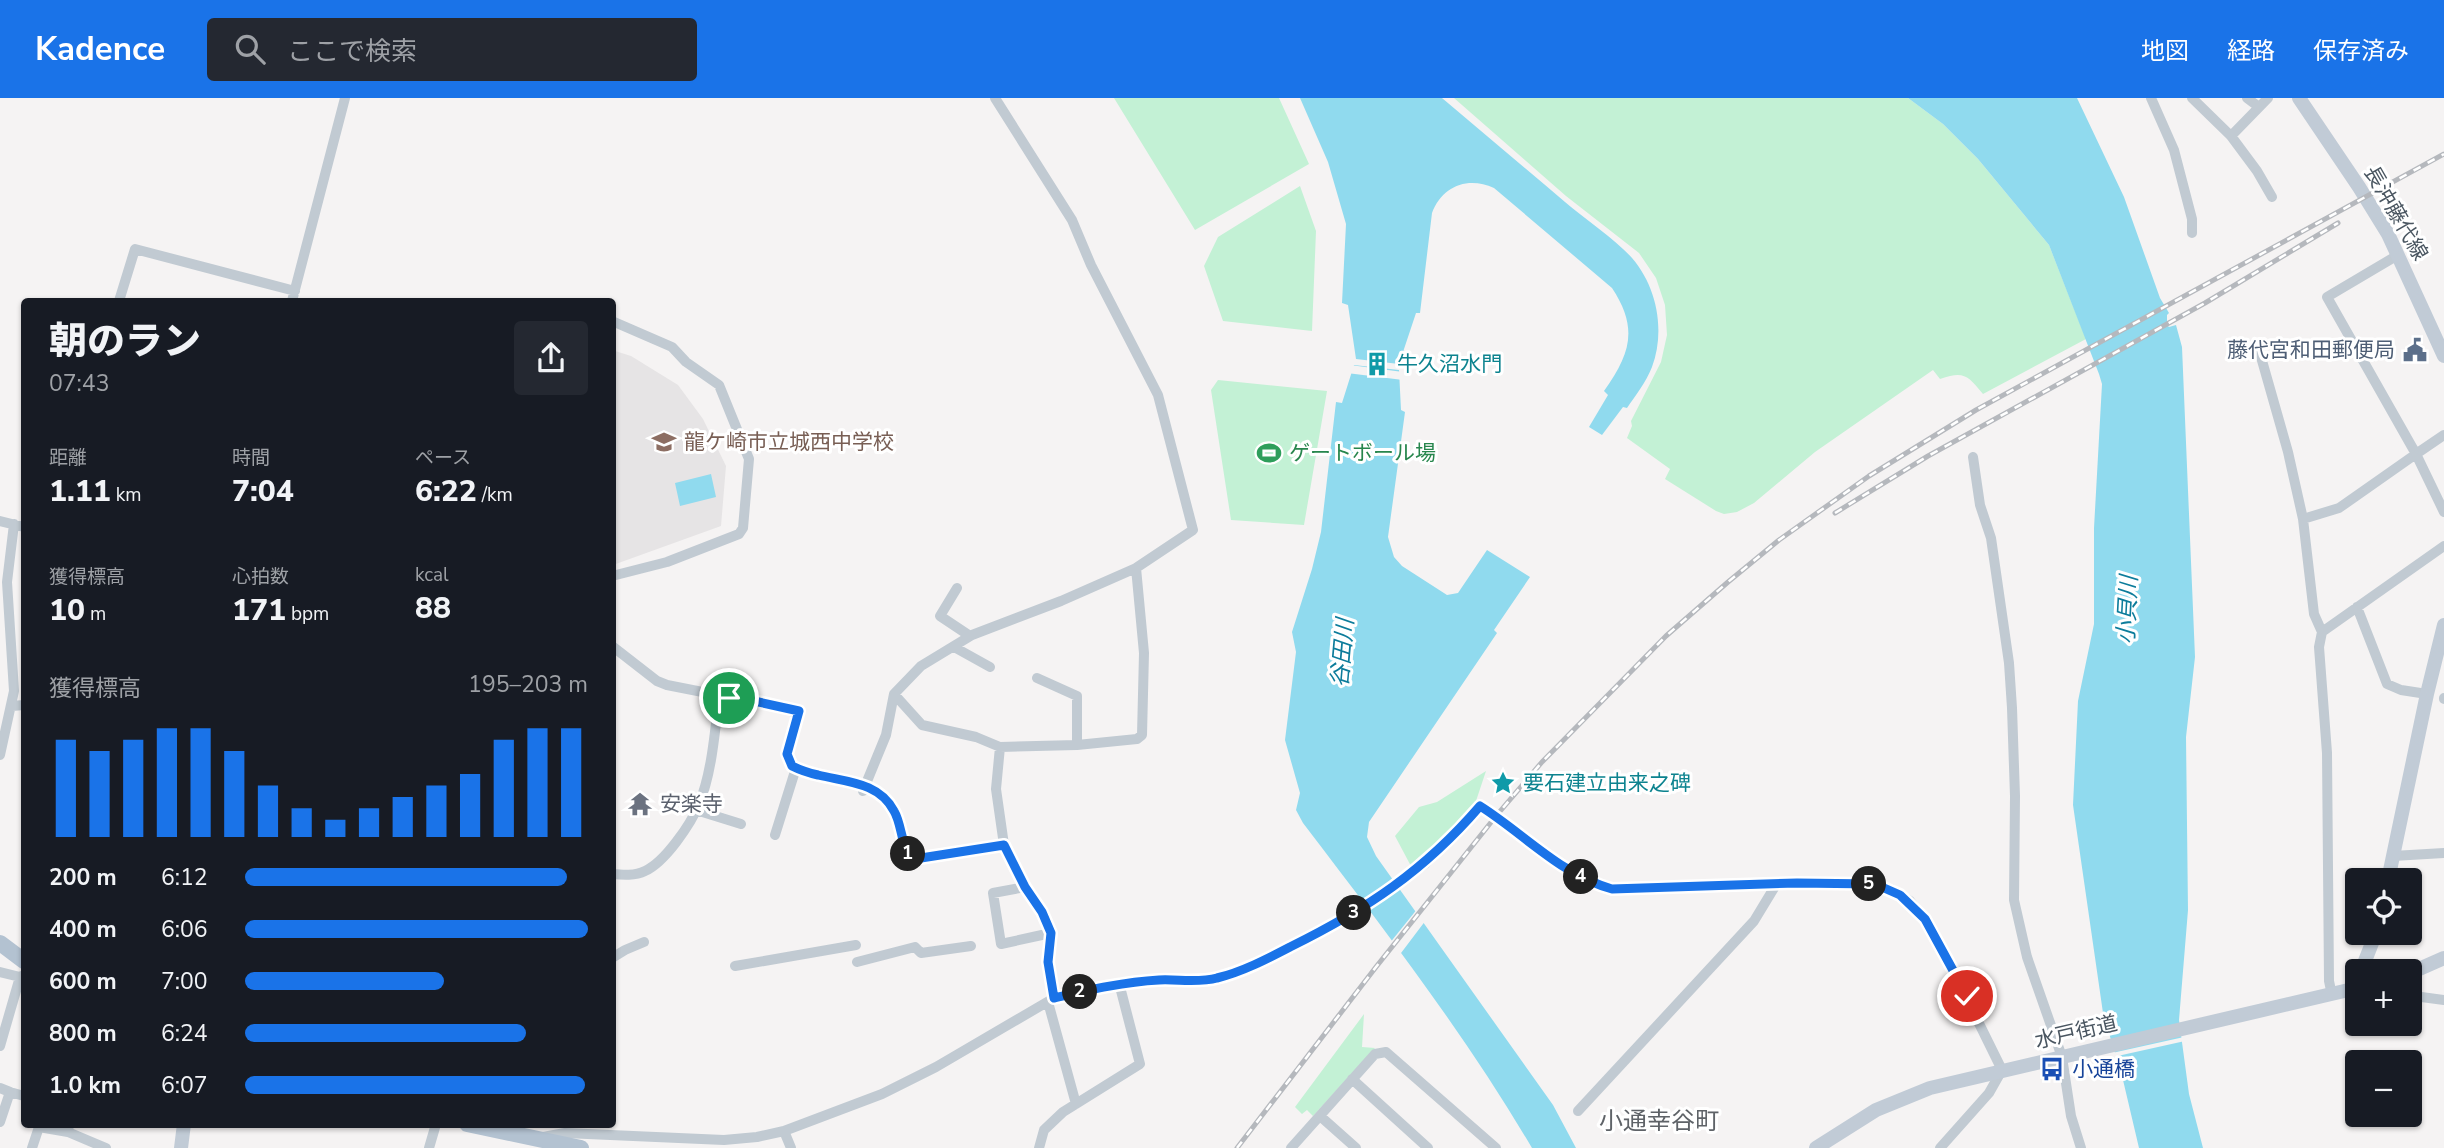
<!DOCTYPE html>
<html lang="ja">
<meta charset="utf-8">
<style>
body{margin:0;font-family:"Nunito Sans","Noto Sans JP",sans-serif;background:#242831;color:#f1f3f6;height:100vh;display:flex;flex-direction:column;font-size:26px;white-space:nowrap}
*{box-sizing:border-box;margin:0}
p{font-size:23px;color:#9ea1a6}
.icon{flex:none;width:38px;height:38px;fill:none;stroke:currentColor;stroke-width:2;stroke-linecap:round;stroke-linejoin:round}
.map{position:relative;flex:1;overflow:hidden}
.drawer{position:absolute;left:21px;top:200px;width:595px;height:830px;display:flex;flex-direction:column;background:#171b24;border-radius:7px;box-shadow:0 2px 5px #0004}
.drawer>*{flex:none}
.controls{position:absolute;left:2345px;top:770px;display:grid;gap:14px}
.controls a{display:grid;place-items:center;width:77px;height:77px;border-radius:7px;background:#171b24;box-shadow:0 2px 5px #0004;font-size:35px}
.pin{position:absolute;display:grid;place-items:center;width:60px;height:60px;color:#fff;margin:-30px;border:4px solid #fff;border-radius:50%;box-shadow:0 2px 7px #0007}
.km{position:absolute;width:35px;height:35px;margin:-18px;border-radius:50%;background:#222;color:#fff;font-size:19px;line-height:35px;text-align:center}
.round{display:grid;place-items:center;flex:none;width:74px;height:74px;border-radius:7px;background:#242831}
.head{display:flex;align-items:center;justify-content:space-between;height:119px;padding:0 28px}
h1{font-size:38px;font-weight:800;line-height:52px}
.stats{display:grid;grid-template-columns:repeat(3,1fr);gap:10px;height:119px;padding:7px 28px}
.stats div{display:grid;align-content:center}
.stats b{font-size:30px;font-weight:800}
.stats small{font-size:19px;font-weight:400}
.stats p{font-size:19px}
.chart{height:196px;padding:14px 28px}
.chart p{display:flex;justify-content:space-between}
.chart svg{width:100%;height:126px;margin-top:7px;stroke:#1a73e8;stroke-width:6}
ul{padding:0 28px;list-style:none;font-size:23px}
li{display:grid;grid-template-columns:112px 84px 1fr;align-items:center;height:52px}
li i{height:18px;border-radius:9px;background:#1a73e8}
header{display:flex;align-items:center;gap:42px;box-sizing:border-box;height:98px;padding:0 35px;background:#1a73e8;color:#fff}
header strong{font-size:33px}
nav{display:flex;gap:38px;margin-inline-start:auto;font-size:24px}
.search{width:490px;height:63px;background:#242831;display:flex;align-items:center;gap:18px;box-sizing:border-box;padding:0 24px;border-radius:7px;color:#9ea1a6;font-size:26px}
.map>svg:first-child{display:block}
.education{fill:#e6e4e5}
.green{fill:#c3f1d5}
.water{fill:#90daee}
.pier{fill:#f5f3f3}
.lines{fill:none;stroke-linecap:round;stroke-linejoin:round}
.street{stroke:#c1cad2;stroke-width:10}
.secondary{stroke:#c1cbd6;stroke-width:14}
.primary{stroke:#b3c2d1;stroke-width:16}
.rail-casing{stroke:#b5b8bd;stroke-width:5}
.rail{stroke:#fff;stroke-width:2.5;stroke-dasharray:8;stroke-linecap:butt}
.route-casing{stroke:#fff;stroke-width:14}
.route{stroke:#1a73e8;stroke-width:9}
.labels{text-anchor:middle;stroke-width:6;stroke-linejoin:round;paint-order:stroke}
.street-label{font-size:21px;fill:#4a5661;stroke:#fff}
.service-label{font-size:21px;fill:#4e5e75;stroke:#fff;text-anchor:end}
.culture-label{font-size:21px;fill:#0d838f;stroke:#fff;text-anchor:start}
.education-label{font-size:21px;fill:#785e54;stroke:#fff;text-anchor:start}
.leisure-label{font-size:21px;fill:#27864d;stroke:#fff;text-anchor:start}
.worship-label{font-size:21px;fill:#5b616d;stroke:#fff;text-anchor:start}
.transit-label{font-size:21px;fill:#164399;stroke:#fff;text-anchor:start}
.water-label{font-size:23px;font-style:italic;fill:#0c7c9b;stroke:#fff}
.quarter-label{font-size:24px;fill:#5f6368;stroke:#fff}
</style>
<header>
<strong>Kadence</strong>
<div class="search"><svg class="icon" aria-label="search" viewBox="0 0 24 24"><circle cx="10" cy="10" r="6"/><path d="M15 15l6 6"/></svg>ここで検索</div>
<nav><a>地図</a><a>経路</a><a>保存済み</a></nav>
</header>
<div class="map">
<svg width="2444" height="1050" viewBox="0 0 2444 1050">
<rect width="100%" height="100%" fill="#f5f3f3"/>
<path class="education" d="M612,252l19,6 47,29 25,34 23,47 -5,60 -108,39z"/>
<path class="green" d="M1114,0h165l30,66 -114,66z
M1454,0h454l35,26 35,35 71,86 37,94 -103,55c-16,-19 -19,-23 -43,-15l-7,-9 -118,82 -61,51 -17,9 -13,2 -8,-3 -51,-32 5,-10 -43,-31 5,-12 -1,-5 30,-59 6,-27 -2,-30 -9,-27 -17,-25 -73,-57z
M1300,88l16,45 -4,100 -89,-10 -19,-55 14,-29z
M1218,282l109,11 -23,134 -73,-5 -20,-130z
M1486,673l-11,33 -63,64 -17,-32 24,-29 18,-5z
M1364,916l-2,33 13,1 -62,68 -6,-6 -5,4 -7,-7z"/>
<path class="water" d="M1300,0h142c41,35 82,69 123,104 19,16 40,30 58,47 32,28 44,78 29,118 -6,15 -16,28 -25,41l-4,-1 -21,28 -13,-8 19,-32 -4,-4c26,-37 35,-62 8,-103l-118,-100c-26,-12 -52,-2 -62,25l-12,100h-4l-17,51 -43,-5 -8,-54 -6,-2 4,-79 -18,-62z
M1908,0h169l47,99 36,101 9,15 -2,2v10l2,2 7,-2 6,22 13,310 -9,80 2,173 -9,110 10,74 14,54h-64l-16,-68 -20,-67 -30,-208 5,-104 16,-77v-96l8,-144 -3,-10 -50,-129 -71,-86 -35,-35z
M1354,267l45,5 2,40 4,2 -17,125 6,20 8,9 45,29 11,-2 29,-43 43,27 -36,53 3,3 -128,189 -2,15 9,19 177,249 23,43h-44c-67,-114 -149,-220 -229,-325l-7,-13 4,-17 -15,-53 11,-88 -4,-20 20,-63 9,-37 15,-130 6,1z
M711,376l5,23 -36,9 -5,-23z"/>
<path class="pier" d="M1350,267l53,7v8l-56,-7z
M1418,810l8,12 -28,37 -9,-13z
M2184,939l1,4 -72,16 -1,-4z"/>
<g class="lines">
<path class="street" d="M2151,0l23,52 18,69v14
M2192,0l39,38
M2247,0l12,9
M2268,0l-37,38 26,35 15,26
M119,203l16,-52 160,42
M292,203l53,-203
M612,223l60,26 14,15 33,23 30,74 -6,69 -4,6 -72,28 -55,14
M2259,252l29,102 15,67 11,95 8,18 -3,15 8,106 2,228 3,14
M2444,337l-28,19 28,58
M1973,359l7,48 11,33 18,125 3,45 3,88 -1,104 13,57 35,100 9,59 10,32
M2303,421l36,-11 77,-54 -89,-157 71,-42
M0,423l24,6
M957,490l-17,28 30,20
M2357,509l30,77 14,6 26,4
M2322,534l122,-86
M612,548l45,35 10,4 132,26 -12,43 5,12c8,4 17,7 26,9 28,7 61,7 76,36 8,13 7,36 17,45l10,2 83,-13
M954,549l36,20
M1037,580l40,18v49
M894,596l28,31 54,12 24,10 77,-2 60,-6 5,-4 2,-82 -8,-85
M2444,601v-1
M12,608l12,-1
M1000,649l-4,42 8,56 21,42 17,25 9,21 -3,29 6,36
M0,657l14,-64 -7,-109 7,-58
M863,693l23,-56 8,-41 27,-28 51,-31 89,-34 75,-33 57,-38 -35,-135 -67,-130 -19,-45 -77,-122
M696,712l45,14
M775,737l21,-67
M2393,758l51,-3
M612,776c11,1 23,2 33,-3 20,-9 46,-47 54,-67 13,-31 16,-74 20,-107
M1025,789l-32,6 8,51 50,-11
M612,860l13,-8 19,-8
M857,864l58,-15 6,6 50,-7
M735,868l121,-21
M0,874l20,5 4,-2
M2410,895l4,3 30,4
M1048,904l28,102
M0,948l20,-69
M1352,981l76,69
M0,990l10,4
M1578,1013l176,-190 23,-38
M1320,1018l36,32
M0,1024l10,-30 14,4
M784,1033l7,17
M68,1034l38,16
M543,1039l22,-4 159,7 33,-3 27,-6 98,-37 54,-27 118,-69 65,-15 41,-3 54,-1 15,-4 37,-16 92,-48 67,-47 55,-58c43,27 81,68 132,83l185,-7 79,2 15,5 19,12 24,31 68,138 -13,23 -49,55
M32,1050l7,-21 29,5 1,-8
M429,1050l7,-24
M1039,1050l5,-18 19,-18 77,-48 -21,-81
M1291,1050l84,-94 11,-2 110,96"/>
<path class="secondary" d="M2299,0l60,89 29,47 56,122
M2388,782l39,-186 17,-69
M2361,873l15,-38
M2410,875l34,-15
M181,1050l3,-24
M1816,1050l60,-38 54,-22 427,-100"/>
<path class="primary" d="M0,845l24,18
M467,1026l114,24"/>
<g class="rail-casing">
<path id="rail" d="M1835,415l93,-57 277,-153 133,-80
M1237,1050l139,-181 120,-151 46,-54 124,-126 62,-54 51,-42 90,-64 107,-66 468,-256"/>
</g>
<use href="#rail" class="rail"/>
</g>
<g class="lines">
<g class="route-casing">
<path id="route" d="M729,600l25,3 45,10 -12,43 5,12c8,4 17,7 26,9 28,7 61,7 76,36 8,13 7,36 17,45l10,2 83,-13 21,42 17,25 9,21 -3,29 6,36c35,-8 69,-16 105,-18 18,-1 40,3 58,-2 25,-6 50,-19 73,-31 77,-38 134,-76 190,-141 43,27 81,69 132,83l185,-6 78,1 25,11 25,24 42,77"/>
</g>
<use href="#route" class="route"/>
</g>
<defs>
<g id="civic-bare" transform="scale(1.89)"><path d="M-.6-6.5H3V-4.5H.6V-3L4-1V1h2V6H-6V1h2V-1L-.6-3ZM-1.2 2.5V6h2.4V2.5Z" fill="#5c6f8a" stroke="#fff" stroke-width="2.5" paint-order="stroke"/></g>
<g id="building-bare" transform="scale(1.89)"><path d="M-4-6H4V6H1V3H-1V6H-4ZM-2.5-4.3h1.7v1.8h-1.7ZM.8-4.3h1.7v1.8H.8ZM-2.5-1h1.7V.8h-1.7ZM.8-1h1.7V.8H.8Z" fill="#0f9aa8" stroke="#fff" stroke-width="2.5" paint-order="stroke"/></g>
<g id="school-bare" transform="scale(1.89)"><path d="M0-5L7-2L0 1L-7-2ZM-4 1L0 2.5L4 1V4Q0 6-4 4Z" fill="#8d6e63" stroke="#fff" stroke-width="2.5" paint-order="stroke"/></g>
<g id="stadium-bare" transform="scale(1.89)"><path d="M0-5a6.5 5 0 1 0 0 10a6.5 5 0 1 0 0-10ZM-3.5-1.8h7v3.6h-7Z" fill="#2e9e5b" stroke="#fff" stroke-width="2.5" paint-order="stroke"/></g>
<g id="sight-bare" transform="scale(1.89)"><path d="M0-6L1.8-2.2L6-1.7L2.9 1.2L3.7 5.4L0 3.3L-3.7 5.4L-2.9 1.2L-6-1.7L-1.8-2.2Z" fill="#0f9aa8" stroke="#fff" stroke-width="2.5" paint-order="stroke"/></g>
<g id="temple-bare" transform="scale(1.89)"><path d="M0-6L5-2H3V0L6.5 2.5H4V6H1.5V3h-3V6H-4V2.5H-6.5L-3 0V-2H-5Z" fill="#6b7280" stroke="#fff" stroke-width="2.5" paint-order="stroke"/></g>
<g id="bus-bare" transform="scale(1.89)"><path d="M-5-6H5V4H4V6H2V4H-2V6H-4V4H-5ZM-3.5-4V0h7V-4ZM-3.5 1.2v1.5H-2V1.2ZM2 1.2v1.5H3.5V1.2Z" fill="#1a4fb4" stroke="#fff" stroke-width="2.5" paint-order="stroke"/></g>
</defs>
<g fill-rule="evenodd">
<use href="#civic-bare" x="2415" y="252"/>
<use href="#building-bare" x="1377" y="266"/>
<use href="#school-bare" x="664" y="344"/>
<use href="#stadium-bare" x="1269" y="355"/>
<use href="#sight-bare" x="1503" y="685"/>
<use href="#temple-bare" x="640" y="706"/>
<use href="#bus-bare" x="2052" y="971"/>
</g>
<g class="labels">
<g class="street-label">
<text transform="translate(2396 115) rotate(60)" y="7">長沖藤代線</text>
<text transform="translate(2076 934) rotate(-13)" y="7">水戸街道</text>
</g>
<g class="service-label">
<text x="2395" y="259">藤代宮和田郵便局</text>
</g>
<g class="culture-label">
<text x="1397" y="273">牛久沼水門</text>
<text x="1523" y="692">要石建立由来之碑</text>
</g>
<g class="education-label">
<text x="684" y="351">龍ケ崎市立城西中学校</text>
</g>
<g class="leisure-label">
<text x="1289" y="362">ゲートボール場</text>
</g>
<g class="worship-label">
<text x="660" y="713">安楽寺</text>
</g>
<g class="transit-label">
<text x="2072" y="978">小通橋</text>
</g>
<g class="water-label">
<text transform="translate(2127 512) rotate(-87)" y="8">小貝川</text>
<text transform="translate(1342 555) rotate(-85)" y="8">谷田川</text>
</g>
<g class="quarter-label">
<text x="1659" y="1031">小通幸谷町</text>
</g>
</g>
</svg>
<div class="controls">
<a><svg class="icon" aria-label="locate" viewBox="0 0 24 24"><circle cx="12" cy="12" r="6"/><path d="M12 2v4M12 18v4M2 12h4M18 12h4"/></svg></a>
<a>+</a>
<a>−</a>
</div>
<div class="pin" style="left:729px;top:600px;background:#1e9e55"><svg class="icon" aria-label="arrive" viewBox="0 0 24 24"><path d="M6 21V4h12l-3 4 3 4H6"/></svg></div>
<div class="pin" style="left:1967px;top:898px;background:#d93025"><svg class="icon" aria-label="check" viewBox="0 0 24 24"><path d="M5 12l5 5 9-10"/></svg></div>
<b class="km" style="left:908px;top:756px">1</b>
<b class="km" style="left:1080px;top:894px">2</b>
<b class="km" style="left:1354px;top:815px">3</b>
<b class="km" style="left:1581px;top:779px">4</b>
<b class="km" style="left:1869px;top:786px">5</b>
<section class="drawer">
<div class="head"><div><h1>朝のラン</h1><p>07:43</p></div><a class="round"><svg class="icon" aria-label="share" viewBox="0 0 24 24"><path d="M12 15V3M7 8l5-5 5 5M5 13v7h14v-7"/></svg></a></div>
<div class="stats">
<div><p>距離</p><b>1.11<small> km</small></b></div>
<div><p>時間</p><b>7:04</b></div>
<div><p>ペース</p><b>6:22<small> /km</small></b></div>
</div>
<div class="stats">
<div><p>獲得標高</p><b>10<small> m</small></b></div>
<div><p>心拍数</p><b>171<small> bpm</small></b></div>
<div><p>kcal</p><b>88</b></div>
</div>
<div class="chart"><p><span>獲得標高</span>195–203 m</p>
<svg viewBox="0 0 160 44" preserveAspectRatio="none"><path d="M5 44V10M15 44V14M25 44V10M35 44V6M45 44V6M55 44V14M65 44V26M75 44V34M85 44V38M95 44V34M105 44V30M115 44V26M125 44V22M135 44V10M145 44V6M155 44V6"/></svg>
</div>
<ul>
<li><b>200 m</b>6:12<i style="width:94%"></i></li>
<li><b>400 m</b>6:06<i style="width:100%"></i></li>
<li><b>600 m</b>7:00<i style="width:58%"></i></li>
<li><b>800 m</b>6:24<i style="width:82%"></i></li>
<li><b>1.0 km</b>6:07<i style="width:99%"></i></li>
</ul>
</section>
</div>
